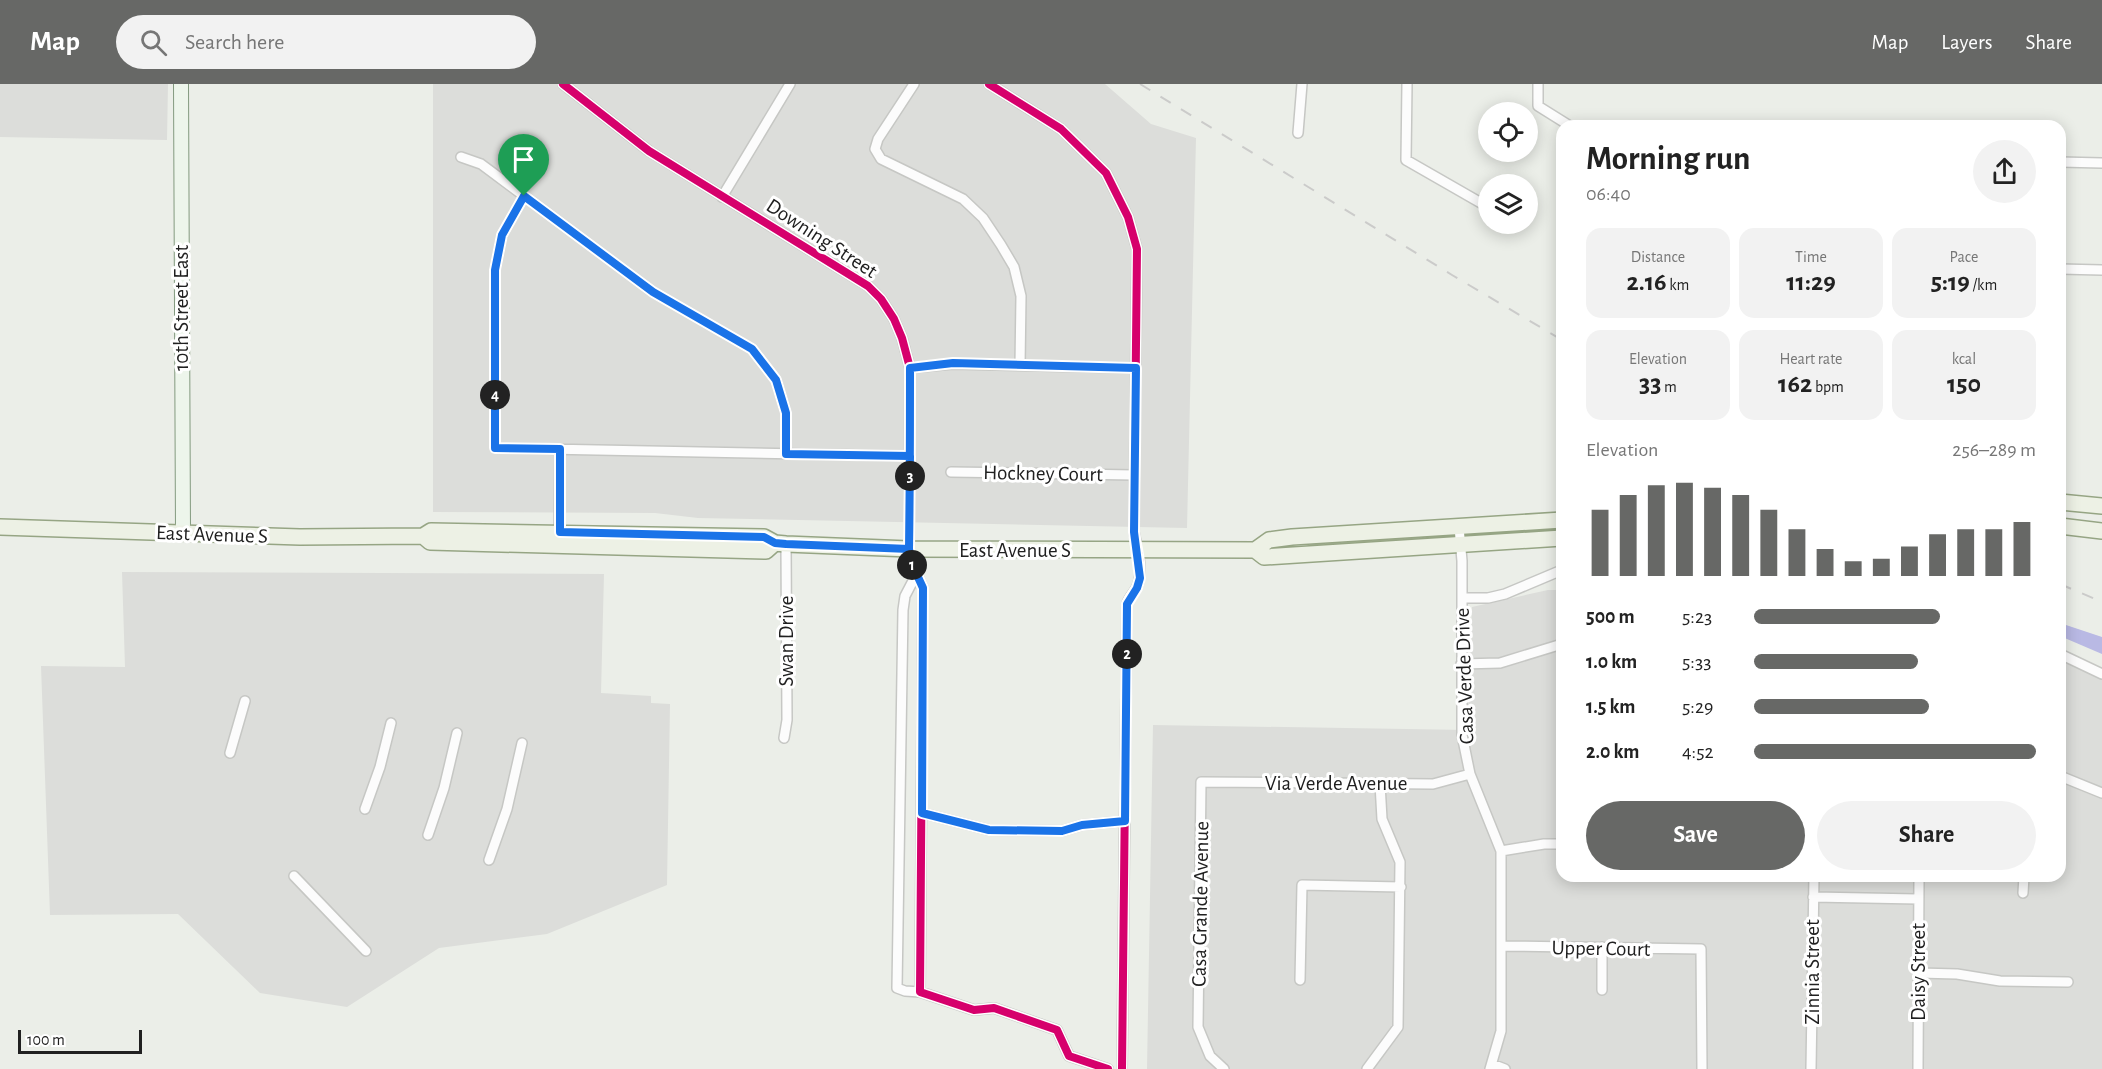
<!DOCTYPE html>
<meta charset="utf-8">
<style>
body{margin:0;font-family:"Alegreya Sans",sans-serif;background:#f2f2f2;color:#222;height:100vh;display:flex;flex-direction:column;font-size:22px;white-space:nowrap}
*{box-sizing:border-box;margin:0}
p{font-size:20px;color:#767676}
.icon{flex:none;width:33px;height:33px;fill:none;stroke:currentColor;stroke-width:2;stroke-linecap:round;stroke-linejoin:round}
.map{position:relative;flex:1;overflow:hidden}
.sheet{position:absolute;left:1556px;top:36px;width:510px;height:762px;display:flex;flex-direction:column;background:#fff;border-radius:18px;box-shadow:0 3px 15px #0003}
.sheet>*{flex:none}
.controls{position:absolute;left:1478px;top:18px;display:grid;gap:12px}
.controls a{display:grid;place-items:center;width:60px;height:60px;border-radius:50%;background:#fff;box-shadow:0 3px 15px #0003;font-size:30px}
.scale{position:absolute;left:18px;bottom:15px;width:124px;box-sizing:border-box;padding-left:6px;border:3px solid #202020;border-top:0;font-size:16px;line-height:21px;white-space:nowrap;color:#202020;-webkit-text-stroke:4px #fff;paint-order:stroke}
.pin{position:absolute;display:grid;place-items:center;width:51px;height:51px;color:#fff;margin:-62px -26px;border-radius:50% 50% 50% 0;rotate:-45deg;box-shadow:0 0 6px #0007}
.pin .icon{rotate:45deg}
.km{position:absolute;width:30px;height:30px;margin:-15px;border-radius:50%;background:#222;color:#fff;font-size:16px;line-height:30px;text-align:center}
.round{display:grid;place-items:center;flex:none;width:63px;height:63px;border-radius:32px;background:#f2f2f2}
.headline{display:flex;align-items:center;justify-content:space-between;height:102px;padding:0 30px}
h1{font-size:33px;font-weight:600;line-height:45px}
.figures{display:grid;grid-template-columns:repeat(3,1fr);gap:9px;height:102px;padding:6px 30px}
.figures div{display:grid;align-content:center;border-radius:15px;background:#f2f2f2;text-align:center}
.figures b{font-size:26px;font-weight:600}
.figures small{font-size:16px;font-weight:400}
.figures p{font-size:16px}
.chart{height:168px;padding:12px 30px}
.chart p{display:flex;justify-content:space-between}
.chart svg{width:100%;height:108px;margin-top:6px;stroke:#676866;stroke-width:6}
.cta{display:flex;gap:12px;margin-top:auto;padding:12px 30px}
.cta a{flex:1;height:69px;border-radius:36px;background:#676866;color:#fff;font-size:24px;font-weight:600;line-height:69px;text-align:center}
.cta a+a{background:#f2f2f2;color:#222}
ul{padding:0 30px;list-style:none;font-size:20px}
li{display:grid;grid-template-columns:96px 72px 1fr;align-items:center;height:45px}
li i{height:15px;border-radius:8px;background:#676866}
header{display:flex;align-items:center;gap:36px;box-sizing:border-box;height:84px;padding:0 30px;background:#676866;color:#fff}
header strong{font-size:28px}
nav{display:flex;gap:33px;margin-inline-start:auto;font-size:21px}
.search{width:420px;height:54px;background:#f2f2f2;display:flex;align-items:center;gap:15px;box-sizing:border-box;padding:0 21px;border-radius:33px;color:#767676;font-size:22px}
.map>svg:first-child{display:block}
.residential{fill:#dcddda}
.water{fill:#b9b9e4}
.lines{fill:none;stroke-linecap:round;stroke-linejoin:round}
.minor-casing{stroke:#c6c7c4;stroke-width:12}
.secondary-casing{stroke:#839a7f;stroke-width:16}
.primary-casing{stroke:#96a584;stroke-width:18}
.minor{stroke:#fcfcfc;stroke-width:9}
.secondary{stroke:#edf5eb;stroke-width:14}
.primary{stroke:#edf1e5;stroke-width:15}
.rail{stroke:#cbcbca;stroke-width:2;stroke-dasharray:12 12;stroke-linecap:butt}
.cycleway-casing{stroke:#fff;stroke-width:11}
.cycleway{stroke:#d6006c;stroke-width:8}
.route-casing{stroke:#fff;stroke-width:12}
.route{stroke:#1a73e8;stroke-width:8}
.labels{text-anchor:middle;stroke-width:6;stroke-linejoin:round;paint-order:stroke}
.street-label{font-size:21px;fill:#202020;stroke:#fff}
</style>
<header>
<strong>Map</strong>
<div class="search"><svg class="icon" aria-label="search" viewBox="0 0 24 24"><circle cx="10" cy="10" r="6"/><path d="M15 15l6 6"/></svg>Search here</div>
<nav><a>Map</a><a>Layers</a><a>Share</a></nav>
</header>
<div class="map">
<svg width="2102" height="985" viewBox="0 0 2102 985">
<rect width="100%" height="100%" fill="#ebeee8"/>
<path class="residential" d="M0,0h168l-1,56 -167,-3z
M433,0h672l46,40 45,14 -9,390 -489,-10 -43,-5 -222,-1z
M122,488l482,2 -3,119 50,3v7l19,1 -3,181 -120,49 -108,14 -92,59 -87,-14 -82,-79 -128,1 -9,-249 84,1z
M1548,506h13l1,286h498v-218l42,18v393h-955l6,-344 314,5 5,-123z"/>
<path class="water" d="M2060,535l3,5 39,13v17l-42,-18z"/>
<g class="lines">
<g class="minor-casing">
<path id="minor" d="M563,0l86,67 219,135 13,13 13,20 8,19 8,30 -1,181 3,15 11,24 -3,404 54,18 20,-2 63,22 12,26 39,13
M914,0l-36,55 -3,10 6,10 82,40 20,19 18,27 13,22 7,29 -1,69
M989,0l72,45 45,44 22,44 9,32 -3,283c3,16 10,39 3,55 -3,6 -8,10 -10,17l-5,465
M1407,0l-1,76 82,47
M1538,0v22l32,20
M1298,49l4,-49
M461,73l20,7 172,128 99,57 24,31 10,33v41
M2060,78l42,1
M524,112l-22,39 -7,35v178l415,8
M722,113l68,-113
M2060,185l42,1
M910,284l43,-4 183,4
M951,388l183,3
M1459,443l3,34v174l8,39 31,77v180l-11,38
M559,452l1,-87
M916,491l-11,21 -2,14 -6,378 8,3 15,1
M1462,514h26l17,-4 57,-24
M2060,570l42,20
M1461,580l39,-1 62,-19
M784,654l3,-18 -1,-176
M230,669l15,-52
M2060,692l42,17
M365,725l15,-42 11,-44
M922,729l67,17 73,1 20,-6 43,-4
M428,751l16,-47 13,-55
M1501,767l43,-7h18
M489,776l18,-51 15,-66
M294,792l72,75
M2023,809l1,-17
M1813,813l105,2
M1502,862l199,3 1,120
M1919,889l38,1 43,7 68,1
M1300,896l2,-95 99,2
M1602,906v-43
M1492,980l13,5
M1224,985l-14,-13 -12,-29 3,-245 232,2 37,-10
M1367,985l31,-42 2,-165 -18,-43 -2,-35
M1811,985l3,-193
M1918,985l1,-193"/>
</g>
<g class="secondary-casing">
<path id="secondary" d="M181,0l2,449"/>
</g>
<g class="primary-casing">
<path id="primary" d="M2060,418l42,4
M2060,442l42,5
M0,443l300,10 123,-1 8,-5 333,6 11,6 11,1 123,5 346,1 14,-10 23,-3 270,-17
M423,452l7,6 336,9 9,-8
M1255,466l9,7 298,-19"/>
</g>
<use href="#minor" class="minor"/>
<use href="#secondary" class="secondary"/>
<use href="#primary" class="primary"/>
<path class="rail" d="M1140,0l312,191 110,65
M2060,500l42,18"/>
<g class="cycleway-casing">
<path id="cycleway" d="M563,0l86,67 219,135 13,13 13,20 8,19 8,30 -1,181 3,15 11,24 -3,404 54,18 20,-2 63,22 12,26 39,13
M989,0l72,45 45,44 22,44 9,32 -3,283c3,16 10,39 3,55 -3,6 -8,10 -10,17l-5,465"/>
</g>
<use href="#cycleway" class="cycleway"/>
</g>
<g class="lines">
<g class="route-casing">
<path id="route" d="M524,112l129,96 99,57 24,31 10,33v41l124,2 -1,93 3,15 11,24 -1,225 67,17 73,1 20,-6 43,-4 2,-217 10,-16 3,-10 -6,-46 2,-164 -183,-5 -43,5c0,60 0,120 -1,181l-123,-5 -11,-1 -11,-6 -204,-5v-83l-65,-1v-178l7,-35 22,-39"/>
</g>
<use href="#route" class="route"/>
</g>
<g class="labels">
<g class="street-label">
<text transform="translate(822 154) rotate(33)" y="7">Downing Street</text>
<text transform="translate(181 224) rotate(-90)" y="7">10th Street East</text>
<text transform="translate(1043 389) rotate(1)" y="7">Hockney Court</text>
<text transform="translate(212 450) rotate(2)" y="7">East Avenue S</text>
<text x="1015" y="473">East Avenue S</text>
<text transform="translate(786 557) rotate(-90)" y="7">Swan Drive</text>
<text transform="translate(1464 592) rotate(-92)" y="7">Casa Verde Drive</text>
<text x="1336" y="706">Via Verde Avenue</text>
<text transform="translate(1200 820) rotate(-89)" y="7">Casa Grande Avenue</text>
<text transform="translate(1601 864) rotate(1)" y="7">Upper Court</text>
<text transform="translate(1812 888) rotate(-90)" y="7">Zinnia Street</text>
<text transform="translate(1918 888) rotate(-90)" y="7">Daisy Street</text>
</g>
</g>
</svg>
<div class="controls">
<a><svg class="icon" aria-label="locate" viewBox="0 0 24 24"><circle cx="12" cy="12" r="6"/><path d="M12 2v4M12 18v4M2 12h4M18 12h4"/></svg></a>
<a><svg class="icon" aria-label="layers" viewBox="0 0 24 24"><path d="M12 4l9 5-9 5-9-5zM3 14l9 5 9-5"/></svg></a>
</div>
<div class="scale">100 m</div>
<div class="pin" style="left:524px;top:112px;background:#1e9e55"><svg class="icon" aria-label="arrive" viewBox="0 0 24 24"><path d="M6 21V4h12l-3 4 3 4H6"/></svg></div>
<b class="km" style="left:912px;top:481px">1</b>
<b class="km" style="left:1127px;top:570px">2</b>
<b class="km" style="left:910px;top:392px">3</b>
<b class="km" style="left:495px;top:311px">4</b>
<section class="sheet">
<div class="headline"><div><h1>Morning run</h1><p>06:40</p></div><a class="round"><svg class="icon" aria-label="share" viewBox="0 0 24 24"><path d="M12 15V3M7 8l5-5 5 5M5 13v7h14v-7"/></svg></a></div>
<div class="figures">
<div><p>Distance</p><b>2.16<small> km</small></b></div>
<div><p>Time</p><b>11:29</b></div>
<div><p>Pace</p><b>5:19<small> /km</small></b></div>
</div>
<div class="figures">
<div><p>Elevation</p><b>33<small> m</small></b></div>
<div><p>Heart rate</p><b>162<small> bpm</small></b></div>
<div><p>kcal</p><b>150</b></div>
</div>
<div class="chart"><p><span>Elevation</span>256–289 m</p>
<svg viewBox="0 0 160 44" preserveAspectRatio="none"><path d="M5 44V17M15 44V11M25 44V7M35 44V6M45 44V8M55 44V11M65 44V17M75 44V25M85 44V33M95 44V38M105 44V37M115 44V32M125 44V27M135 44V25M145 44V25M155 44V22"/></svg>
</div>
<ul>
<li><b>500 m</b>5:23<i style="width:66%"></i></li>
<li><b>1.0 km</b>5:33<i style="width:58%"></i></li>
<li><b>1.5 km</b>5:29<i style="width:62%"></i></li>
<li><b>2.0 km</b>4:52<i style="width:100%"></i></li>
</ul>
<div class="cta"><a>Save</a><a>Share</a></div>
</section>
</div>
